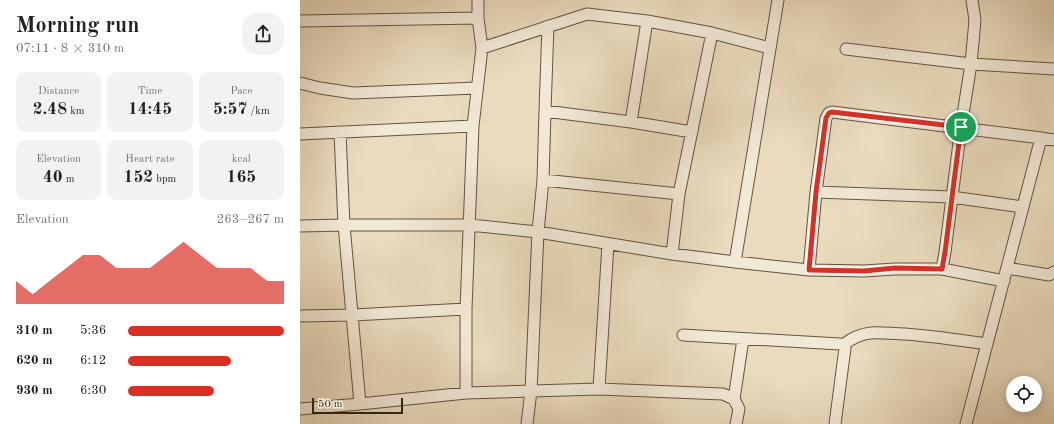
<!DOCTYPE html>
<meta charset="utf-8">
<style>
body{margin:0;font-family:"Old Standard TT",serif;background:#f2f2f2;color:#202124;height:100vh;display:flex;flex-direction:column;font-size:15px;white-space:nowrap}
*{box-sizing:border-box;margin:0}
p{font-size:13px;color:#757577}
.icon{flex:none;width:22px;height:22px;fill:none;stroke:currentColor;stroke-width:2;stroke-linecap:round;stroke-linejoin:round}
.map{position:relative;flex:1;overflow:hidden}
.drawer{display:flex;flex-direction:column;background:#fff;width:300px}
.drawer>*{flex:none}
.fabs{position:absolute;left:706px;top:376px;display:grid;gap:8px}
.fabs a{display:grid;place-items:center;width:36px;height:36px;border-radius:50%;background:#fff;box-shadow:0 2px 10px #0003;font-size:20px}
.scale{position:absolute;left:12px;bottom:10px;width:91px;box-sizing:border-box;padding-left:4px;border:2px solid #352717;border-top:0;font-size:11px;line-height:14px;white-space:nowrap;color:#352717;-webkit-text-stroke:3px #f1e8d5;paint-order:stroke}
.pin{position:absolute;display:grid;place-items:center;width:34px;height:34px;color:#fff;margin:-17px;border:2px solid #fff;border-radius:50%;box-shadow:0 1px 4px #0007}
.round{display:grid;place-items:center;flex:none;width:42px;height:42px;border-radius:16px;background:#f2f2f2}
.head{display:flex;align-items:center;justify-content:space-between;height:68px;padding:0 16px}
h1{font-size:22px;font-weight:700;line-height:30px}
.metrics{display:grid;grid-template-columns:repeat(3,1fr);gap:6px;height:68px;padding:4px 16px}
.metrics div{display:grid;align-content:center;border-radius:10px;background:#f2f2f2;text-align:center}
.metrics b{font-size:17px;font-weight:700}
.metrics small{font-size:11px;font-weight:400}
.metrics p{font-size:11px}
.chart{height:112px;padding:8px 16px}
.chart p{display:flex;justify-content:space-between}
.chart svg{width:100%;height:72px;margin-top:4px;fill:#d93025;opacity:.7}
ul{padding:0 16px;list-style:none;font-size:13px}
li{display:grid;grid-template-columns:64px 48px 1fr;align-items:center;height:30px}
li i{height:10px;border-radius:5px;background:#d93025}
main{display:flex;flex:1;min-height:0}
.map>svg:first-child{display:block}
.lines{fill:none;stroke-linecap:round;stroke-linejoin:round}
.minor-casing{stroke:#625441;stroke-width:13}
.minor{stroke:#f1e8d5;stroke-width:11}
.route-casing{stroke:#fff;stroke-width:8}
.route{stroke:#d93025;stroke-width:5}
</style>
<main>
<section class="drawer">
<div class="head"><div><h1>Morning run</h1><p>07:11 · 8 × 310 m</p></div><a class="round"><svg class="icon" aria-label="share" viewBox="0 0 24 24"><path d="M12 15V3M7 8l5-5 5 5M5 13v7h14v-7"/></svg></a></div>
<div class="metrics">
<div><p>Distance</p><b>2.48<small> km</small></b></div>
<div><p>Time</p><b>14:45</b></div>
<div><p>Pace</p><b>5:57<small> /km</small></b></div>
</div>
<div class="metrics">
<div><p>Elevation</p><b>40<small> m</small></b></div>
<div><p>Heart rate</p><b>152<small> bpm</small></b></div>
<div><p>kcal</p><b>165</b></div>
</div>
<div class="chart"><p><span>Elevation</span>263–267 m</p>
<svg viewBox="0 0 160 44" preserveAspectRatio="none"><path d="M0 44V30L10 38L20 30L30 22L40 14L50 14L60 22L70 22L80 22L90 14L100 6L110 14L120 22L130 22L140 22L150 30L160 30V44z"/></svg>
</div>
<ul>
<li><b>310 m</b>5:36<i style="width:100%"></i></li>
<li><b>620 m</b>6:12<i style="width:66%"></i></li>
<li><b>930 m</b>6:30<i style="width:55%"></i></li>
</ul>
</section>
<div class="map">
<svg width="754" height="424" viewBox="0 0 754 424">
<rect width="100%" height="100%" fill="#eadbbe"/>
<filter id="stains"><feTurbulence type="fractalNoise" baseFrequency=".005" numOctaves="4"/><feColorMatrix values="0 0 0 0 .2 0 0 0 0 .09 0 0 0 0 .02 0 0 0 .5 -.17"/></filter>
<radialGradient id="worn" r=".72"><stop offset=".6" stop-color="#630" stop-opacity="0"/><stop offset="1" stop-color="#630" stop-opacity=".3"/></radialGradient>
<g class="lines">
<g class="minor-casing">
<path id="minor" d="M0,21l178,-3
M182,48l105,-34 60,7 65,12 58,15
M546,49l125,15 83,5
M0,83l20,5 33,5 124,-5
M245,111l3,-85
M331,122l16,-101
M40,132l4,93 16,179
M0,134l173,-8
M243,180l136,14
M516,192l136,5 70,10
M0,226l44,-1h126l68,7 134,22 63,8 74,8 55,1 31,-2h47l62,12
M372,254l7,-60 33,-161
M435,262l43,-262
M707,268l42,7 5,-3
M642,269l3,-17 16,-125 10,-63 4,-44 -3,-20
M509,270l7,-78 10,-74 3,-5 3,-1 209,26 13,2
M0,316l53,-1 113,-6
M383,335l157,9 3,1 2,3 -10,76
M543,345c9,-7 17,-11 28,-12 11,-1 22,1 34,1 27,2 55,6 82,10
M299,389l9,-145
M166,393v-84l7,-183 9,-78 -4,-30v-18
M0,409l60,-5 106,-11 133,-4 124,5 11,5
M227,424l4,-33 7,-159 5,-52 2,-69 86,11 61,10
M436,424l3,-15 -5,-10 9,-60
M666,424l75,-286"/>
</g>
<use href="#minor" class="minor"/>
</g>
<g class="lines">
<g class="route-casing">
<path id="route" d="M532,112l129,15 -16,125 -3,17 -47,-1 -31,3 -55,-1 7,-78 10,-74 3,-5z"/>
</g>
<use href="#route" class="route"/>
</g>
<rect width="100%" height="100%" filter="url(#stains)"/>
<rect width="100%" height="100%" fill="url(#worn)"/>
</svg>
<div class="fabs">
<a><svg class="icon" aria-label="locate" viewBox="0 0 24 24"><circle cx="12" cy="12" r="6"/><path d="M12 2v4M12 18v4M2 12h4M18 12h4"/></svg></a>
</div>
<div class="scale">50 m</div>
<div class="pin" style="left:661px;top:127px;background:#1e9e55"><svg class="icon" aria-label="arrive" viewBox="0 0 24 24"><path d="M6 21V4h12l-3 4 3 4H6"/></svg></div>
</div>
</main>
